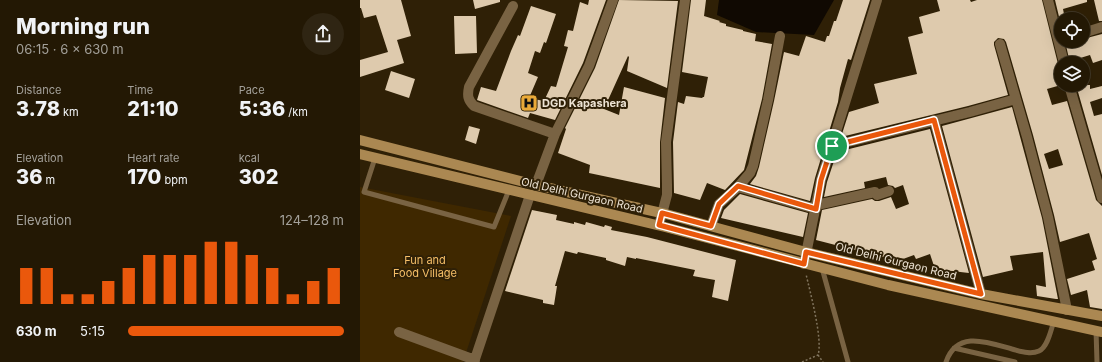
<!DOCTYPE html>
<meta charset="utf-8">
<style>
body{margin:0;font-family:Inter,sans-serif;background:#2f2513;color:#f1f3f6;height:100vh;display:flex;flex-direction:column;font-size:15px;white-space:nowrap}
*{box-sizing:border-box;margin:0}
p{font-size:13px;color:#a3a09a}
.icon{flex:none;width:22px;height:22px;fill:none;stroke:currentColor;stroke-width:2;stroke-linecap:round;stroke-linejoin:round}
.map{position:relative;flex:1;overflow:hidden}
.details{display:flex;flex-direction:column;background:#231804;width:360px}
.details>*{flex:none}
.tools{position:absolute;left:694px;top:12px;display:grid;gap:8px}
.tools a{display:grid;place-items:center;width:36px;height:36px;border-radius:50%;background:#231804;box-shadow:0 4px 16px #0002,0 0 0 1px #403726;font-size:20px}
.pin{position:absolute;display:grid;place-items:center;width:34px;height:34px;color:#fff;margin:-17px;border:2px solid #fff;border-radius:50%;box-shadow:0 1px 4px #0007}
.round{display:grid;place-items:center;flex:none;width:42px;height:42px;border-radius:21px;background:#2f2513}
.headline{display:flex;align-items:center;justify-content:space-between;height:68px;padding:0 16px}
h1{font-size:22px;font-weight:800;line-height:30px}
.stats{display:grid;grid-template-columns:repeat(3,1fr);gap:6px;height:68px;padding:4px 16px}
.stats div{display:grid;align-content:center}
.stats b{font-size:20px;font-weight:800}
.stats small{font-size:11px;font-weight:400}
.stats p{font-size:11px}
.chart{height:112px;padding:8px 16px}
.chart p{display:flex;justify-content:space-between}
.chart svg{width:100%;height:72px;margin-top:4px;stroke:#ea580c;stroke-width:6}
ul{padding:0 16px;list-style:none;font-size:13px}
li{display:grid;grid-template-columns:64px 48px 1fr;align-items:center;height:30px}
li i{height:10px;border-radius:5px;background:#ea580c}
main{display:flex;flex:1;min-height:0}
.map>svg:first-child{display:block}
.green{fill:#3f2800}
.water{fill:#100902}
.building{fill:#decaad;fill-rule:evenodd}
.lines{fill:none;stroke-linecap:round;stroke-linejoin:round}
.path{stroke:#80745e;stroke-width:1.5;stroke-dasharray:2 2;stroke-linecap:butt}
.service{stroke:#796343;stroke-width:5}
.minor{stroke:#796343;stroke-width:10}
.secondary{stroke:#ab8852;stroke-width:10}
.route-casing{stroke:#fff;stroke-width:8}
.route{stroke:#ea580c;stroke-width:5}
.labels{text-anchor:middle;stroke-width:4;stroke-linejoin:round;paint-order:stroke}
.poi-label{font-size:11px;font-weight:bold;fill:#ede3d4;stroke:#2f2006;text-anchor:start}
.street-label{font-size:11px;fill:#ede3d4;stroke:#2f2006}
.park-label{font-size:11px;fill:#f6bf68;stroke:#2f2006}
</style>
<main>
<section class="details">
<div class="headline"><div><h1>Morning run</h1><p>06:15 · 6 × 630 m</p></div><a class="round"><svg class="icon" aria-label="share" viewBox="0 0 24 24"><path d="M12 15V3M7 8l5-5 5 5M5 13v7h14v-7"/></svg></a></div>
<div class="stats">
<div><p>Distance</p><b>3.78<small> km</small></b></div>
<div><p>Time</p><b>21:10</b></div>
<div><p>Pace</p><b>5:36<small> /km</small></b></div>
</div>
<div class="stats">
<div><p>Elevation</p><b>36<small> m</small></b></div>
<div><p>Heart rate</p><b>170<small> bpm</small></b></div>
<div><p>kcal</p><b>302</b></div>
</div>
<div class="chart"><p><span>Elevation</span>124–128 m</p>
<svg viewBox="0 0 160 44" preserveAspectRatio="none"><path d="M5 44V22M15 44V22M25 44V38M35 44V38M45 44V30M55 44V22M65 44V14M75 44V14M85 44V14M95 44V6M105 44V6M115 44V14M125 44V22M135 44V38M145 44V30M155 44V22"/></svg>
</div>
<ul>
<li><b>630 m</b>5:15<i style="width:100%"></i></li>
</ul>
</section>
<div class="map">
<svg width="742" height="362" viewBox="0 0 742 362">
<rect width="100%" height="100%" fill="#2f2006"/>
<path class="green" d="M0,187l151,29 -48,146h-103z"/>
<path class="water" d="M359,0h115l-20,35 -58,-3 -39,-17z"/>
<path class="building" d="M0,0h41l10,36 -14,4 7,23 -44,14v-17l28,-8 -12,-37 -12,3 -3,-10h-1z
M113,0h27v2l-25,7z
M229,0h17l-23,63 -28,57 -25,-7 -2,5 -51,-18 4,-13 15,4 15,-40 7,-16 2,1 11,-30 25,8 -10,29 -2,-1 -4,11 -5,-2 -7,22 10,4 -9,21 15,3 7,-15 5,1 12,-40 -4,-1 4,-16 5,1 7,-29 8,3z
M259,0l59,1 -11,87 -40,-17 2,-14 -1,-1 -24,53 15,6 5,-28 41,11 -5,44v46l-71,-15 1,-8 -32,-12 8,-24 -1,-1 30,-60z
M331,0h15l-2,16 16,5 -1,1 7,2v2l17,4v1l13,3 -1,7 17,3 -10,55 -18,71 -19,20 -18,-7 -7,17 -26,-7 -1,-51 5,-40 6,2 2,-8 16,2 1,-1h1l4,-20 -26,-5z
M483,0h27l-19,60 -3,-1 -8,29 -2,14 -23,76 -5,23 -60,-17 6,-8 3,-9 15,-66 10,-49 15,4 7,-20 19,6 2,-6h2l5,-15h2z
M577,0h33l1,2 6,-2h65l17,68h-2l4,15v2l-14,4 5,16 15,-4 29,99 6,6v103l-12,-2 -3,-17 -16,5 -4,-16 28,-9 -3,-9 5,-2 -8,-26 -29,9 -6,-27 -21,-80 -27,-93 -2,-3 -6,-1 -4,4v3l14,50 -40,11 -127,31 8,-25 30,-9 -5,-19 43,-10 -9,-37 15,-4 -4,-16 21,-6zM698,149l5,16 -14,4 -5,-15z
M695,0h32v2l-24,7 2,10h-4v6z
M734,0h8v21h-3z
M94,16h22l1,37 -22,1z
M742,34v26l-9,3 -3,-8 -13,4 1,4h-8l-5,-22h18v-2z
M31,71l24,8 -6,19 -24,-8z
M716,85h14v4l12,-3v12l-12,4 4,14 8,-2v61z
M652,107l30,111 16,81h-2l-19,-3 -1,-11 10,2 -3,-35 -33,4 3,14 -30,7 -41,-151z
M109,126l11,3 -4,15 -11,-4z
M570,129l39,144 -34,-4 -5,-15 -14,5 -2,-4 -11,4 -21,-2 -66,-17 6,-30 50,-11 3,2h4l12,-4 5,12 13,-5 -6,-19 -8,3 -2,-2 -5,-1 -2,-8 -22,5 1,6 -41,9 3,-15 10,-30z
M380,194l68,19 -5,24 -82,-19 3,-8z
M172,210l25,5 -1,5 18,4v-2l11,3 1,-3 18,5 1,-2 7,2 -1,3 36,7 89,23 -8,41 -16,-4 3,-17 -22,-4 2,-6 -59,-12v1l-9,-2 -2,9 -19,-6v-2l-28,-6 -1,2 -12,-3 -10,35h2l-3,19 -11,-2v-3l-38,-9z"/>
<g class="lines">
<path class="path" d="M458,355l5,7
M442,362l16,-7c5,-16 -8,-63 -12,-81"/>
<path class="service" d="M15,158l-11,34 130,35 15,-37
M462,268l26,94
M736,330l1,32
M594,348l61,14
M586,362c11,-32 41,-20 66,-13 8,2 18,6 27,2 9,-4 12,-22 15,-30"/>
<path class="minor" d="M688,0l16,63
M153,6l-44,81c-2,9 -1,13 5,19l81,28
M723,33l19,-6
M640,44l27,93 21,80 19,93
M709,85l33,113
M574,120l47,174
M472,146l138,-34 46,-13
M176,185l19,-51 34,-68 24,-66
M378,187l78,22
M457,205l58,-13 2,3 12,-4
M299,225l8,-30v-10l-1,-43 19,-142
M351,226l8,-22 19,-17 12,-14 3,-7 15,-66 12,-64
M444,264l17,-84 56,-180
M39,332l76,28
M114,362l56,-167"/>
<path class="secondary" d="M0,140l176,45 130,29 140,38 175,42 121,22
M0,154l305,73 223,58 214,47"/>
</g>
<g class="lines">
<g class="route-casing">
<path id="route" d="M574,120l47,174 -175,-42 -2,12 -145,-39 3,-12 49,13 8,-22 19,-18 78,23 5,-29 11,-34z"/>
</g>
<use href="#route" class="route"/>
</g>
<defs>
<g id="hospital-square" transform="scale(0.9)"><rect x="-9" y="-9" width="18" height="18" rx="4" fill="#eaaa39" stroke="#2f2006"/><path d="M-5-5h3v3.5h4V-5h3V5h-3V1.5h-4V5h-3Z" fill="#111"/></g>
</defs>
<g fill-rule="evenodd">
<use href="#hospital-square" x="169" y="103"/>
</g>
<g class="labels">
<g class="poi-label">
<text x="182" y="107">DGD Kapashera</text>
</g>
<g class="street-label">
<text transform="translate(222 195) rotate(13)" y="4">Old Delhi Gurgaon Road</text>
<text transform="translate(536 261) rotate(14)" y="4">Old Delhi Gurgaon Road</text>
</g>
<g class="park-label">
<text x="65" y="264">Fun and<tspan x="65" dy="13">Food Village</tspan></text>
</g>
</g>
</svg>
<div class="tools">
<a><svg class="icon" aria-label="locate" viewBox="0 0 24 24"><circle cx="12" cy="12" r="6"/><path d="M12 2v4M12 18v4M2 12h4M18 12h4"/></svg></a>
<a><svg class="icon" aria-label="layers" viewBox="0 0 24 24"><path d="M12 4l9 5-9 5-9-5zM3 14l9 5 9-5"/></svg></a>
</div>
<div class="pin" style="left:472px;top:146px;background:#1e9e55"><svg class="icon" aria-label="arrive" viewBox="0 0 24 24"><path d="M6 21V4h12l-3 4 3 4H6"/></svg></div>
</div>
</main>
